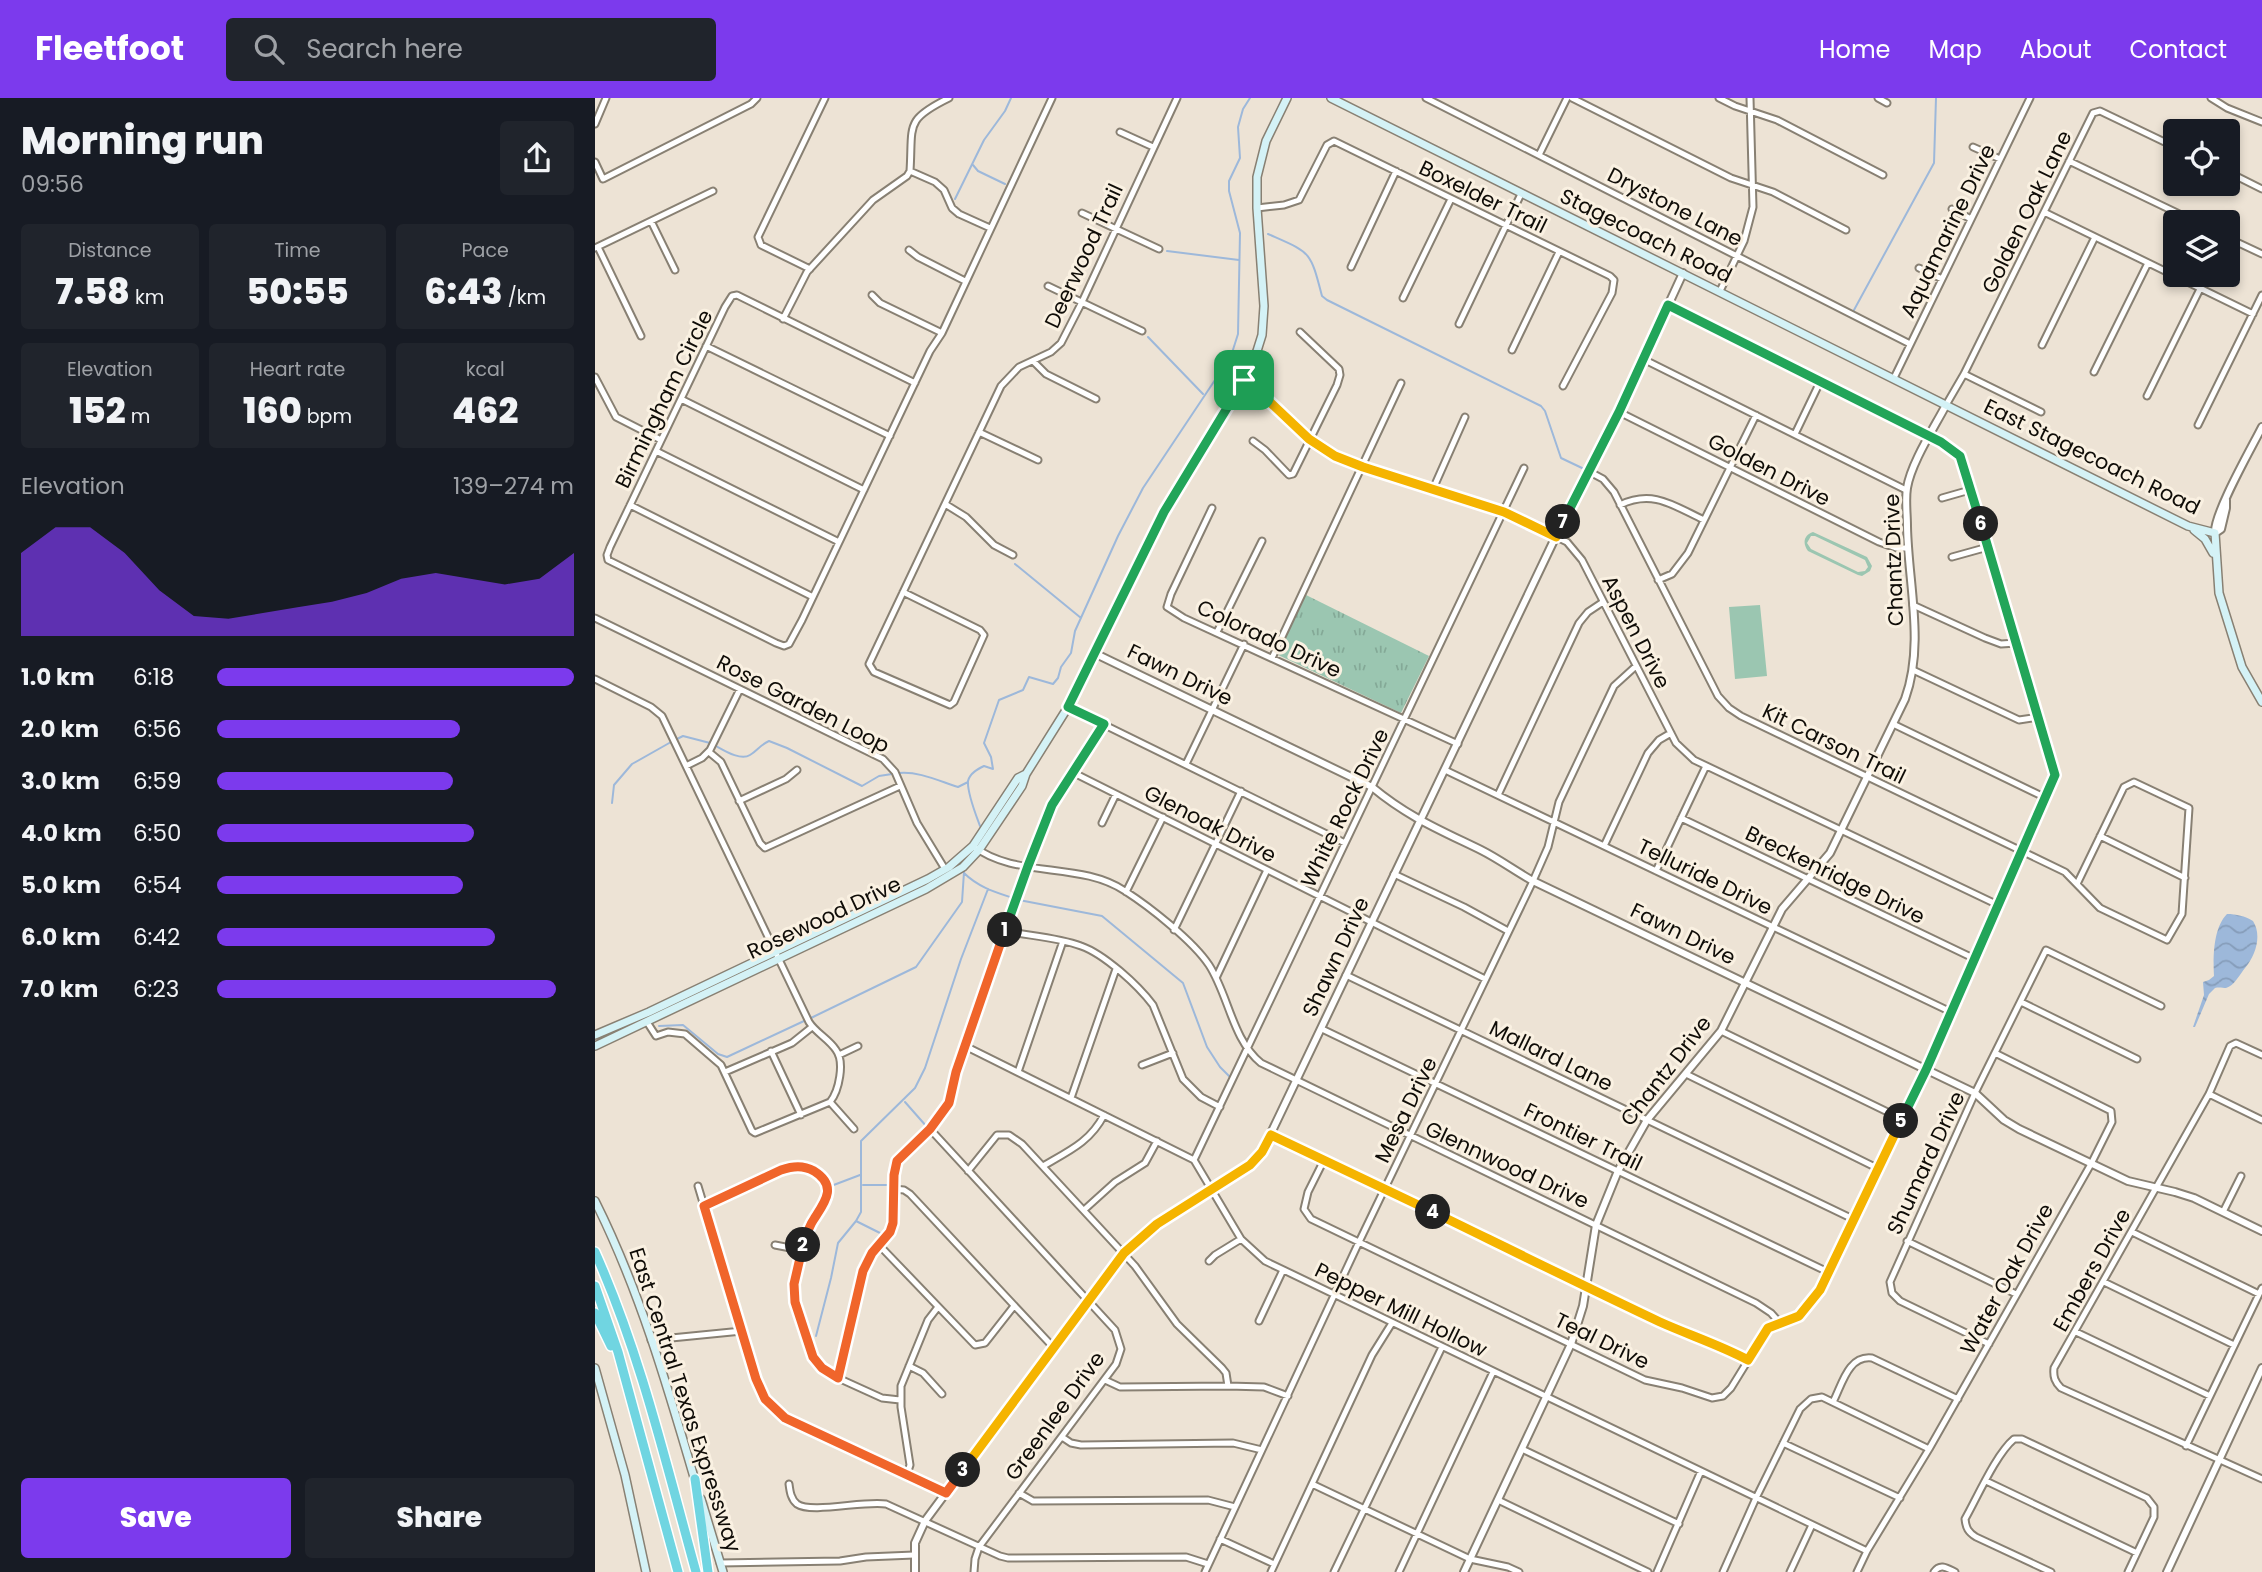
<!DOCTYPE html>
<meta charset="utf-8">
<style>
body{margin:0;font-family:Poppins,sans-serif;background:#20242c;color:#f1f3f6;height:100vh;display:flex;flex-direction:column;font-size:26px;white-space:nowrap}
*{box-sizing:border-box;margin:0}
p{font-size:23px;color:#9ea1a6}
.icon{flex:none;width:38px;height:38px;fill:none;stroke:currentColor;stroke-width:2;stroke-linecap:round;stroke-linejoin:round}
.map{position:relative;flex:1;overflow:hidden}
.details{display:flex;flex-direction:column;background:#171b24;width:595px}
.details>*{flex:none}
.fabs{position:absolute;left:1568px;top:21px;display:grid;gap:14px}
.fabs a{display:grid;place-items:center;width:77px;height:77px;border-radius:7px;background:#171b24;box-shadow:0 4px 10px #0003;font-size:35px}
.pin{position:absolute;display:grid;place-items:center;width:60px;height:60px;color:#fff;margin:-30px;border-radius:14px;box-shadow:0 4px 10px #0006}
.km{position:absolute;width:35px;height:35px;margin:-18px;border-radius:50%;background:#222;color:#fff;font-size:19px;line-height:35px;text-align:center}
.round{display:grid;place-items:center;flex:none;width:74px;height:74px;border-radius:7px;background:#20242c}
.overview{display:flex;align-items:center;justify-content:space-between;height:119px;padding:0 21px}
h1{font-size:38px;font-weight:800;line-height:52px}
.metrics{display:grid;grid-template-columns:repeat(3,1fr);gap:10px;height:119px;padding:7px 21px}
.metrics div{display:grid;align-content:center;border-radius:7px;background:#20242c;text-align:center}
.metrics b{font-size:35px;font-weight:800}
.metrics small{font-size:19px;font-weight:400}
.metrics p{font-size:19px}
.chart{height:196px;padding:14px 21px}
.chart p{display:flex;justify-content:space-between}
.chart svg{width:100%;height:126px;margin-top:7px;fill:#7c3aed;opacity:.7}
.button{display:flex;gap:14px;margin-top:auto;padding:14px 21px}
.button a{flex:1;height:80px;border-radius:7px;background:#7c3aed;color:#fff;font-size:28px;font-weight:800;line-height:80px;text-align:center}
.button a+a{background:#20242c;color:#f1f3f6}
ul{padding:0 21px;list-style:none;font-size:23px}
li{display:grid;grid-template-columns:112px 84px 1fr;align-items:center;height:52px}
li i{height:18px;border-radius:9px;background:#7c3aed}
header{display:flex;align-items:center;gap:42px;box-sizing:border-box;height:98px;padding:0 35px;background:#7c3aed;color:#fff}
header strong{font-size:33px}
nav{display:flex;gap:38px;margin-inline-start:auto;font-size:24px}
.search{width:490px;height:63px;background:#20242c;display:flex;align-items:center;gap:18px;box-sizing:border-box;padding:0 24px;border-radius:7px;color:#9ea1a6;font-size:26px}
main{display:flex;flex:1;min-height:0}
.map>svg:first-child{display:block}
.grass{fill:#9bc6b1;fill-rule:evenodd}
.park{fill:url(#park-tufts)}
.water{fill:url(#water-waves)}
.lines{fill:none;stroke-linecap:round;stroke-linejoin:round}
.stream{stroke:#9db8da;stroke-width:2}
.minor-casing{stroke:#888073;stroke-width:9}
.tertiary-casing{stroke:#888073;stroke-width:10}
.secondary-casing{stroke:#888073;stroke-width:10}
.motorway-casing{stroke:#fff;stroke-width:12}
.minor{stroke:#fff;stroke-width:5}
.tertiary{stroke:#fff;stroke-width:6}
.secondary{stroke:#d4f2f6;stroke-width:7}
.motorway{stroke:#70d5e1;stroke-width:9}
.split-1-casing{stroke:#fff;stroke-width:14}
.split-2-casing{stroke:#fff;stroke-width:14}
.split-3-casing{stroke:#fff;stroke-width:14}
.split-4-casing{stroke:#fff;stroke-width:14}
.split-5-casing{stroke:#fff;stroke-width:14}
.split-6-casing{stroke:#fff;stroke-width:14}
.split-7-casing{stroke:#fff;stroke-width:14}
.split-8-casing{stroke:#fff;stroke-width:14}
.split-1{stroke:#22a559;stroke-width:9}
.split-2{stroke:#f0652b;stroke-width:9}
.split-3{stroke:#f0652b;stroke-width:9}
.split-4{stroke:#f5b400;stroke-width:9}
.split-5{stroke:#f5b400;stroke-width:9}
.split-6{stroke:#22a559;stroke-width:9}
.split-7{stroke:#22a559;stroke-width:9}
.split-8{stroke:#f5b400;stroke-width:9}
.labels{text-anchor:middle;stroke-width:6;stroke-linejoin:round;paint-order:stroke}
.street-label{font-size:21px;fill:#0f0c07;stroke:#faf1e2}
</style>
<header>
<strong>Fleetfoot</strong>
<div class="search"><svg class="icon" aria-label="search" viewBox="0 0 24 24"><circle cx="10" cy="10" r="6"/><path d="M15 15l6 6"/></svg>Search here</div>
<nav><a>Home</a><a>Map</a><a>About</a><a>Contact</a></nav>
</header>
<main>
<section class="details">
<div class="overview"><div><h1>Morning run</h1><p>09:56</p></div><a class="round"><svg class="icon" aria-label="share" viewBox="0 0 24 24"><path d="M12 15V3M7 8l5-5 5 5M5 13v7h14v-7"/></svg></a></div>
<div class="metrics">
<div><p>Distance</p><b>7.58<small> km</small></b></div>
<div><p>Time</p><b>50:55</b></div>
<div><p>Pace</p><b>6:43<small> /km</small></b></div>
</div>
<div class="metrics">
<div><p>Elevation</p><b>152<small> m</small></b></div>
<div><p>Heart rate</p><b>160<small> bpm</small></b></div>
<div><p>kcal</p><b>462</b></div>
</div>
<div class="chart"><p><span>Elevation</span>139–274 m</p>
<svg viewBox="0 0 160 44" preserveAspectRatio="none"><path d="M0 44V15L10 6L20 6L30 15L40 28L50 37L60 38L70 36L80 34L90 32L100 29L110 24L120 22L130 24L140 26L150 24L160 15V44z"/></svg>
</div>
<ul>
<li><b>1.0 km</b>6:18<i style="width:100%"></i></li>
<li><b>2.0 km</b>6:56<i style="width:68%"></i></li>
<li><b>3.0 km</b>6:59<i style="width:66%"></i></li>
<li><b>4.0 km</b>6:50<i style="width:72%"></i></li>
<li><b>5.0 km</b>6:54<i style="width:69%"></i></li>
<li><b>6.0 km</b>6:42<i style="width:78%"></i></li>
<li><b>7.0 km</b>6:23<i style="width:95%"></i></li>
</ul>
<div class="button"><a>Save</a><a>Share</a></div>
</section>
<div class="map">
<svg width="1667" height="1474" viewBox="0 0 1667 1474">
<defs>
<pattern id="park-tufts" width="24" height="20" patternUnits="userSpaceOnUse" patternTransform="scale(1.75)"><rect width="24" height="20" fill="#9bc6b1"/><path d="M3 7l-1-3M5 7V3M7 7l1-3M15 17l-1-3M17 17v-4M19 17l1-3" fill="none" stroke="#84a997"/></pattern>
<pattern id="water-waves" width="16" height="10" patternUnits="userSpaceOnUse" patternTransform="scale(1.75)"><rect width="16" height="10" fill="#9db8da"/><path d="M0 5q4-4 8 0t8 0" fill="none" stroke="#869dba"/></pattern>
</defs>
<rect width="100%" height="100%" fill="#ede3d5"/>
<path class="grass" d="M1218,434l54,25 5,9 -2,5 -8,5 -4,-1 -50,-24c-6,-8 -4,-16 5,-19zM1216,438h4l50,24 3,7 -3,4 -7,1 -47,-23 -4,-6z
M1165,507l7,71 -32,3 -6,-72z"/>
<path class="park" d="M707,495l127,63 -28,57 -127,-60z"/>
<path class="water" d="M1632,816c9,0 18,2 26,7 9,14 3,34 -8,47 -5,6 -11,18 -19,20 -3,0 -7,-1 -11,0l-6,6 -14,33h-2l11,-32 -1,-13 6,-2 5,-4c-1,-18 -1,-48 13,-62z"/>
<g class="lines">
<path class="stream" d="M378,67l5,6 27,13
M360,101l29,-59 21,-29 6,-13
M673,136c43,19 42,16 54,62l5,4 214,106 4,5 16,47 21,10
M572,153l72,9
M1259,212l80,-147 2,-65
M553,239l55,57
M420,466l66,54
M82,641l6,-3 27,7
M121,648c9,5 25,15 34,9 8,-5 10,-10 19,-14l18,7 75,38 17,-10 13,-2
M304,675c19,-2 40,8 59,14l10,-5
M17,705l2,-18 18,-21 39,-22
M385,728c-4,-11 -13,-33 -12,-45 2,-8 10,-12 16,-15l9,3 -2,-12 -7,-14 15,-43 24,-10 6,-13 24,7 5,-6 3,-11 10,-14 4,-22 43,-95 25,-48 88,-132 7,-22 2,-101 -11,-42v-10l11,-23 -2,-31 5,-18 7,-11
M369,775c14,14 31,19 49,25
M424,802l83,16 81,67 24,64 13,20 10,10
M216,920l105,-51 46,-65 2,-30
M64,928l24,-1 35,29 9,3 77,-36
M310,1004l22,25
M268,1087h30
M236,1088l29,-11
M289,1137l-28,-14 5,-9v-71l54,-53 10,-20 36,-109 27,-70
M221,1238l15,-58 7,-35 18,-22"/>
<g class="minor-casing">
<path id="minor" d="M831,0l484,246
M977,0l159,80 42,14 73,38
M1124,0l16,8 42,14 106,55
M1283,0l9,5
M1616,0l16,10 35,14
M0,26l11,-26
M525,34l33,15
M1378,49l27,12
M944,57l28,-57
M1474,63l127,61
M0,64l8,17 148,-75 6,-6
M315,73l25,11 9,8 8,18 7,6 31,14
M1633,74l34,17
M662,110l27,-3 15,-5 28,-55 7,-4 276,135 4,4 -2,13 -49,93
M1357,111l19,10
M1449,114l209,102
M487,115l77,36
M56,123l24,49
M1633,140l34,16
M3,149l43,89
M0,150l118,-57
M314,152l9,7 47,24
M756,169l45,-96
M1324,170l23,11
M215,171l-49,-24 -3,-8 67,-139
M453,188l94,45
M1125,193l24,-50 9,-34 -3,-109
M277,197l8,8 62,30
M808,200l48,-99
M188,221l24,-47 66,-72 34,-24 3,-5c3,-46 -6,-51 39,-73
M864,226l62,-130
M1447,247l53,-108
M111,248l184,90
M917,252l47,-98
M1048,261l263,131
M438,263l13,13 50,25
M1499,274l54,-109
M1369,276l77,38
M0,279l21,40 45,23
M1299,280l136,-280
M649,282l9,6 56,53 26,17 28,11 141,45 63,30 15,18 94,183 18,17 304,145
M320,285l-178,-88 -5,1 -7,11 -115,240 -3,8 1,5 168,83 8,3 5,-2 13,-24 128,-269 12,-18 110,-235
M1552,298l53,-107
M86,301l183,91
M1351,307l18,-31 129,-261 7,-2 75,36
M1024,314l260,130 17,6h12
M1603,327l64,-130
M384,334l59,28
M1200,336l25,-52
M658,343l12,9 24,25 4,-1 44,-89 3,-10 -1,-6 -39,-37
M61,353l183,91
M993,373l15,8 11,13 104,204 11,12 12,8 324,156 35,36 67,32 15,-26 7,-106 -55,-26 -10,5 -47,97
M838,391l32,-72
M1347,400l28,-8
M350,406l21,13 28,28 19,10
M35,407l183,92
M1025,407c33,-16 54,1 84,15
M617,410l-41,86 -4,13 17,11 274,126
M1357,459l36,-10
M1063,482l14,-6 16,-21 68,-138
M308,494l77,38 4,5 -30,67 -4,3 -76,-33 -5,-8 132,-278 18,-19 32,-15 10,-9 21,-41 95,-204
M1318,507l72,33 16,6 15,-1
M0,520l288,141 12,13 22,51 28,46
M622,534l45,-91
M677,560l129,-275
M1318,572l106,50 20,-3
M0,581l56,28 11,9 147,306c7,11 20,17 27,28 9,12 3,41 -6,52l-75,31 -3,-2 -31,-66 -36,-31 -17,-2 -12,4 -9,-14
M473,609l277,136
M1298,626l153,74
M114,654l12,10 39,81 5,5 135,-62
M591,666l58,-120
M91,668l16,-8 8,-8 30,-61
M850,672l506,242
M477,674l413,207
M903,697l81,-172 9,-11 15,-10
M144,703l47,-22 11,-9
M1086,720l294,141
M507,725l14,-29
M1505,738l85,42
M378,748c43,33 107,15 152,45 25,16 68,50 84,74 20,31 23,74 52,98l495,240 15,10 8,9
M1009,748l44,-93 11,-13 12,-7
M1061,773l50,-105
M799,776l70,33 44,24
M531,794l37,-75
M579,832l67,-139
M410,833c25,5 52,6 76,15 23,8 57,39 72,59l30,74 18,18 19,10
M751,877l509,245
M621,880l51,-108
M1426,904l116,57
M727,931l508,244
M1126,933l181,88
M370,948l229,114 47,79 24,22 602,290
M176,953l30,64
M244,957l19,-9
M1667,957l-26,-12 -6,3 -21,48 -155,274c-1,9 1,14 7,20l201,91
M547,967l31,-12
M130,974l67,-29 20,-16
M423,974l45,-131
M1091,976l193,95
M1614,996l53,26
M476,1000l45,-129
M235,1004l24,27
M335,1031l185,201 6,19 -5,15 -137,183 -4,12 -1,13
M676,1037l315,152 80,37 49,19 33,17
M599,1062l330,-692
M729,1062l-16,32 -4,17 7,10 334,161 37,8 30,10 11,-2 8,-8 37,-60 31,-12 21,-26 10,-17 96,-203 120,-272 9,-23 -95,-319 -19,-15 -273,-136
M448,1068c26,-15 47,-24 61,-51
M373,1073l29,-36h12l13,9 113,122 42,58 45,44 4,5 2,13
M103,1088l58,193 9,20 20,19 161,75
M299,1091l10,1 6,4 144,154
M109,1108l86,-39 9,-1 14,5 9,6 6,14 -4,15 -11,14 -8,17 -11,47 1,18 18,55 9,11 16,10 44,20 18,2
M489,1112l31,-28 30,-19 12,-22
M1628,1114l18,-36
M1537,1134l127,62
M1312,1143l109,53
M180,1147l26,5
M285,1148l95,99 10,-2 29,-37
M614,1163l6,-6 26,-16
M1509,1184l130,63
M664,1223l24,-51
M1481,1234l134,64
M56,1242l91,-9
M1394,1246l-89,-43 -8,-8 -2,-11 85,-189 71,-143 115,56
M314,1268l14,7 19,21
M243,1280l25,-107 9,-18 18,-21 3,-9 1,-48 3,-14 33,-32 18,-26 8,-31 49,-141 23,-65 24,-61 52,-81
M510,1282l15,7 108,-1 36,1 24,9
M1238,1304c9,-17 15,-47 39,-44l86,41
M467,1339l9,6 10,2 152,-2 29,7
M1188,1345l117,55
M1591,1348l76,-158
M927,1351l157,75
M312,1376l3,-9 -9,-58v-21l27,-66 10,-13
M1391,1383l151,72
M194,1386c1,8 2,15 8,20 14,10 69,-4 89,0l114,52 8,2 178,-1 22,7
M717,1386l158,75 38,8 11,5
M424,1395l14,8 175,-1 27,7
M903,1402l150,72
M625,1441l54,25
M125,1465l120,-2 26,-4 48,-2
M610,1474l154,-330 174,-361 15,-34 11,-45 55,-116 22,-20
M676,1474l101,-217 20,-32
M739,1474l108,-225
M804,1474l94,-200
M1062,1474l44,-101
M1128,1474l33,-74 44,-89 11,-10 11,-2 107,52
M1195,1474l22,-47
M1262,1474l10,-21 62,-102 162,-285 21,-42 -1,-11 -116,-58
M1339,1474c6,-9 13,-4 21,0
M1456,1474l-75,-35c-8,-5 -10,-9 -11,-18 12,-21 31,-65 49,-80h8l125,59 7,9v10l-26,55"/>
</g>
<g class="tertiary-casing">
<path id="tertiary" d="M1620,435c-2,-18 37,-86 47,-106
M1620,435l6,-4 5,-21v-8
M499,555l278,134c36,30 68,43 109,63 18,9 34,21 52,31l442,212 29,27 15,9 109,52 47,11 19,6 68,33
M320,1474v-29l10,-22 199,-268 33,-29 93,-59 12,-13 294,-616 63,-124 64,-139
M869,1474l107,-228 12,-38 13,-81 22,-54 29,-51 74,-89 61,-122 48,-56 75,-154c20,-55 3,-116 2,-173 0,-12 -2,-26 0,-38 4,-25 27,-60 39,-83
M1572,1474l95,-204"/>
</g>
<g class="secondary-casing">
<path id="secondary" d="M736,0l857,428 27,7 4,60 23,74 20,35
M1599,432l11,9 8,14
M0,937l54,-23 279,-133 21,-12 24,-21 45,-68 8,-4
M0,948l331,-157 37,-22 16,-17 43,-64 4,-12 42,-67 86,-177 33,-57 40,-63 30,-59 5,-16 2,-29 -7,-98v-31l9,-36 21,-43
M0,1103c45,90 73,187 101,283
M0,1270l30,107 21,97
M106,1401l22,73"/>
</g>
<g class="motorway-casing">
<path id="motorway" d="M0,1154c46,103 71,212 101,320
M0,1188l23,66 60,220
M0,1215l16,33
M100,1381l13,93"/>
</g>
<use href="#minor" class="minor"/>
<use href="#tertiary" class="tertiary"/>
<use href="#secondary" class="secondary"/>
<use href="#motorway" class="motorway"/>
</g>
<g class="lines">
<g class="split-1-casing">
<path id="split-1" d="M410,832l23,-64 24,-61 52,-81 -36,-17 96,-195 80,-132"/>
</g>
<g class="split-2-casing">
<path id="split-2" d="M208,1147l-9,39 1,18 18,55 9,11 16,10 25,-107 9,-18 18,-21 3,-9 1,-48 3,-14 33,-32 19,-26 7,-31 49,-142"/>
</g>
<g class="split-3-casing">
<path id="split-3" d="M208,1147c3,-9 6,-19 11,-26 11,-17 24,-33 0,-48 -11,-6 -21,-5 -33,-1l-77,36 52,173 9,20 20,19 161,75 17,-23"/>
</g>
<g class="split-4-casing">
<path id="split-4" d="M368,1372l161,-217 33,-29 93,-59 12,-13 9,-17 162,77"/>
</g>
<g class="split-5-casing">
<path id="split-5" d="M838,1114c76,37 151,74 227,110 29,13 60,23 88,38l20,-32 31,-12 21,-26 81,-169"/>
</g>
<g class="split-6-casing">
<path id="split-6" d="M1306,1023l25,-51 129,-295 -74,-251"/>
</g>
<g class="split-7-casing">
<path id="split-7" d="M968,424l56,-110 49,-107 273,137 19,14 21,68"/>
</g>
<g class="split-8-casing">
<path id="split-8" d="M649,282l9,6 56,53 26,17 28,11 141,45 52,25 7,-15"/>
</g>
<use href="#split-1" class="split-1"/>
<use href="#split-2" class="split-2"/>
<use href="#split-3" class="split-3"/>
<use href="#split-4" class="split-4"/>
<use href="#split-5" class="split-5"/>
<use href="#split-6" class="split-6"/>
<use href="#split-7" class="split-7"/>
<use href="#split-8" class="split-8"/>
</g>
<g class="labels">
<g class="street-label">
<text transform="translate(888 99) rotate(26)" y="7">Boxelder Trail</text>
<text transform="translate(1080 109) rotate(27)" y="7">Drystone Lane</text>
<text transform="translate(1432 114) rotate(-64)" y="7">Golden Oak Lane</text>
<text transform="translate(1353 133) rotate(-64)" y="7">Aquamarine Drive</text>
<text transform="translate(1051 138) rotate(26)" y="7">Stagecoach Road</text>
<text transform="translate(489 158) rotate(-65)" y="7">Deerwood Trail</text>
<text transform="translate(69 301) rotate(-64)" y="7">Birmingham Circle</text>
<text transform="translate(1497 359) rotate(26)" y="7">East Stagecoach Road</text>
<text transform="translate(1174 372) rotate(27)" y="7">Golden Drive</text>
<text transform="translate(1299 462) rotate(-92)" y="7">Chantz Drive</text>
<text transform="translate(1041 534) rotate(63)" y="7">Aspen Drive</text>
<text transform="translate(674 541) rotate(25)" y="7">Colorado Drive</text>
<text transform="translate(585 577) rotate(26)" y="7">Fawn Drive</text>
<text transform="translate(208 606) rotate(27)" y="7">Rose Garden Loop</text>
<text transform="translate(1239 646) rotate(26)" y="7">Kit Carson Trail</text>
<text transform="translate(750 710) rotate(-64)" y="7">White Rock Drive</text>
<text transform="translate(615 726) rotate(27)" y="7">Glenoak Drive</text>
<text transform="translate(1240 777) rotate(26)" y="7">Breckenridge Drive</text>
<text transform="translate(1110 779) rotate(26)" y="7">Telluride Drive</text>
<text transform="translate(229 820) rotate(-25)" y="7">Rosewood Drive</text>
<text transform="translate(1088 836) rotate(26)" y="7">Fawn Drive</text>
<text transform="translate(741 859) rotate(-65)" y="7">Shawn Drive</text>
<text transform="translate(956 958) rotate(26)" y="7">Mallard Lane</text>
<text transform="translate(1071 973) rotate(-52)" y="7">Chantz Drive</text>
<text transform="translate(811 1012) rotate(-64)" y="7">Mesa Drive</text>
<text transform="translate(988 1039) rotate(26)" y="7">Frontier Trail</text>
<text transform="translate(1331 1065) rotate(-65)" y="7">Shumard Drive</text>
<text transform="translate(912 1067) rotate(25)" y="7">Glennwood Drive</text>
<text transform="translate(1497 1172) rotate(-61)" y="7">Embers Drive</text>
<text transform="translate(1412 1181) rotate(-61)" y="7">Water Oak Drive</text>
<text transform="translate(806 1212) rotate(26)" y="7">Pepper Mill Hollow</text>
<text transform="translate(1007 1243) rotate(26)" y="7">Teal Drive</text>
<text transform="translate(90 1302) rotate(72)" y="7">East Central Texas Expressway</text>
<text transform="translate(460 1318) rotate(-54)" y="7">Greenlee Drive</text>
</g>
</g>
</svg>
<div class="fabs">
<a><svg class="icon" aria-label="locate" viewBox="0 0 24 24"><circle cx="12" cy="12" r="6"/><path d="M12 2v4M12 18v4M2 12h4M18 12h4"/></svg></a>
<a><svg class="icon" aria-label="layers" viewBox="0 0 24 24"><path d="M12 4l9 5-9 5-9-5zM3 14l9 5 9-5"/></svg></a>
</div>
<div class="pin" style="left:649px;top:282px;background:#1e9e55"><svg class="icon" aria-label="arrive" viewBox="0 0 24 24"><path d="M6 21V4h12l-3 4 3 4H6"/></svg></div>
<b class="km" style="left:410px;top:832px">1</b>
<b class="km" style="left:208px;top:1147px">2</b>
<b class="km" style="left:368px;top:1372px">3</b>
<b class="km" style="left:838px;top:1114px">4</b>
<b class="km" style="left:1306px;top:1023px">5</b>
<b class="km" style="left:1386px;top:426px">6</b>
<b class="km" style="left:968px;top:424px">7</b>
</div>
</main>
